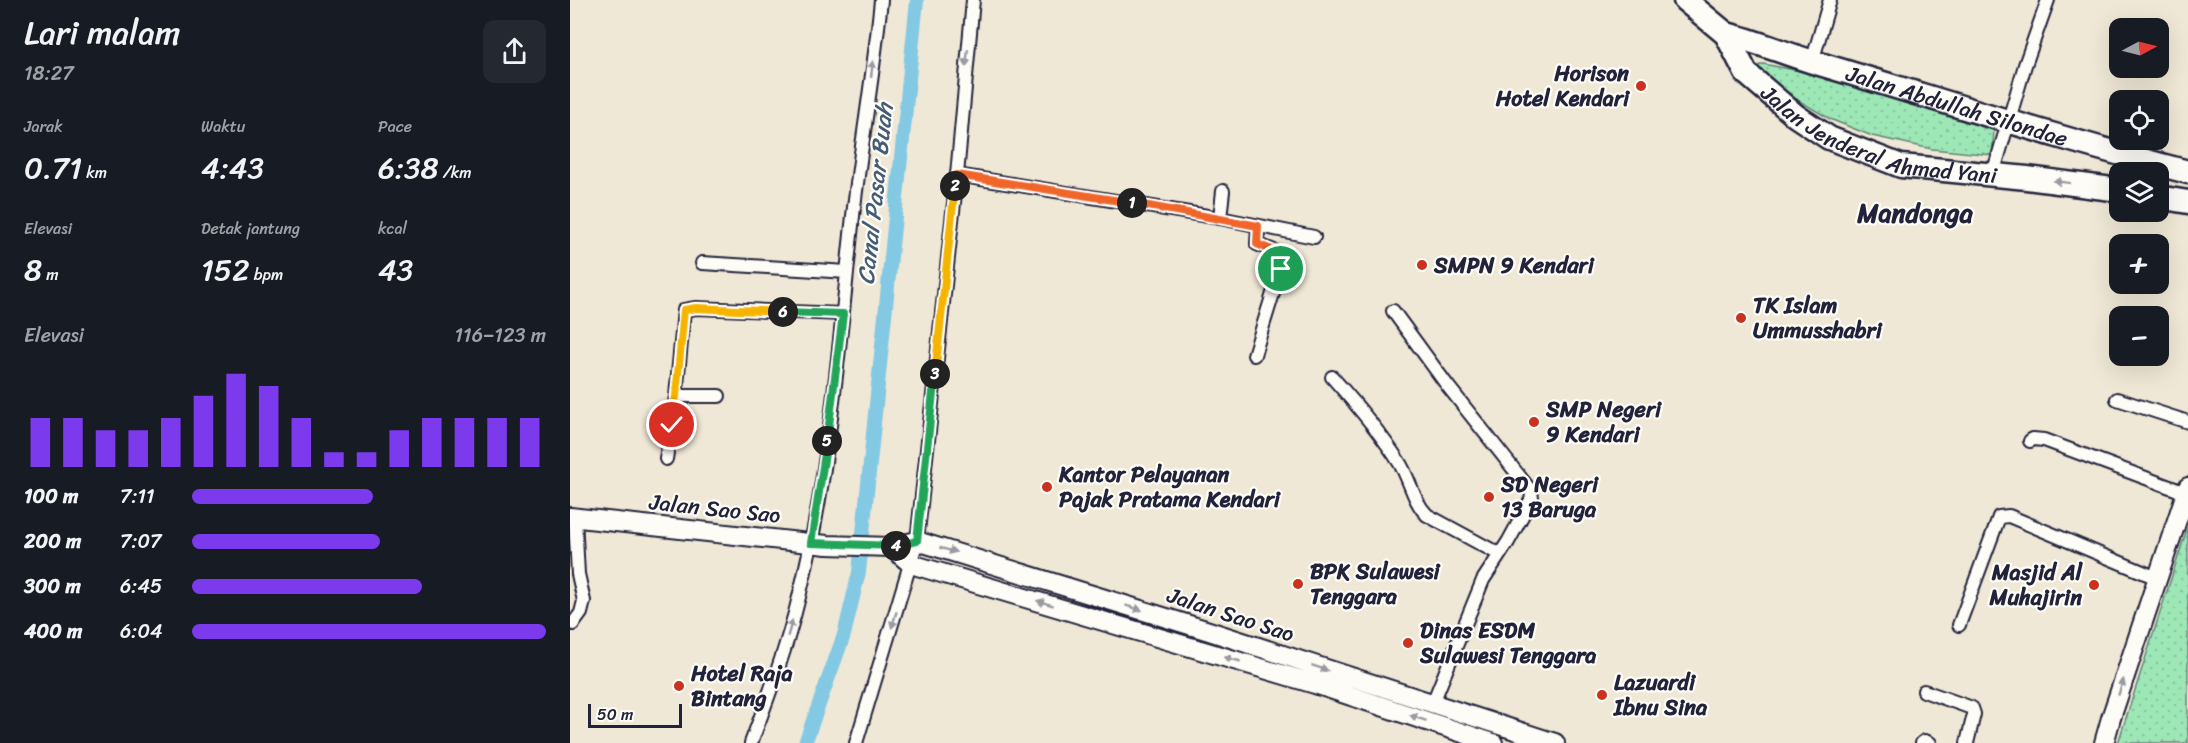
<!DOCTYPE html>
<html lang="id">
<meta charset="utf-8">
<style>
body{margin:0;font-family:Sriracha,sans-serif;background:#242831;color:#f1f3f6;height:100vh;display:flex;flex-direction:column;font-size:22px;white-space:nowrap}
*{box-sizing:border-box;margin:0}
p{font-size:20px;color:#9ea1a6}
.icon{flex:none;width:33px;height:33px;fill:none;stroke:currentColor;stroke-width:2;stroke-linecap:round;stroke-linejoin:round}
.map{position:relative;flex:1;overflow:hidden}
.details{display:flex;flex-direction:column;background:#171b24;width:570px}
.details>*{flex:none}
.needle{width:39px;rotate:83deg}
.tools{position:absolute;left:1539px;top:18px;display:grid;gap:12px}
.tools a{display:grid;place-items:center;width:60px;height:60px;border-radius:12px;background:#171b24;box-shadow:0 6px 24px #0002;font-size:30px}
.scale{position:absolute;left:18px;bottom:15px;width:94px;box-sizing:border-box;padding-left:6px;border:3px solid #22223b;border-top:0;font-size:16px;line-height:21px;white-space:nowrap;color:#22223b;-webkit-text-stroke:4px #fdfcf7;paint-order:stroke}
.pin{position:absolute;display:grid;place-items:center;width:51px;height:51px;color:#fff;margin:-26px;border:3px solid #fff;border-radius:50%;box-shadow:0 2px 6px #0007}
.km{position:absolute;width:30px;height:30px;margin:-15px;border-radius:50%;background:#222;color:#fff;font-size:16px;line-height:30px;text-align:center}
.round{display:grid;place-items:center;flex:none;width:63px;height:63px;border-radius:12px;background:#242831}
.summary{display:flex;align-items:center;justify-content:space-between;height:102px;padding:0 24px}
h1{font-size:33px;font-weight:600;line-height:45px}
.metrics{display:grid;grid-template-columns:repeat(3,1fr);gap:9px;height:102px;padding:6px 24px}
.metrics div{display:grid;align-content:center}
.metrics b{font-size:30px;font-weight:600}
.metrics small{font-size:16px;font-weight:400}
.metrics p{font-size:16px}
.chart{height:168px;padding:12px 24px}
.chart p{display:flex;justify-content:space-between}
.chart svg{width:100%;height:108px;margin-top:6px;stroke:#7c3aed;stroke-width:6}
ul{padding:0 24px;list-style:none;font-size:20px}
li{display:grid;grid-template-columns:96px 72px 1fr;align-items:center;height:45px}
li i{height:15px;border-radius:8px;background:#7c3aed}
main{display:flex;flex:1;min-height:0}
.map>svg:first-child{display:block}
.park{fill:url(#park-dots);stroke:#608478;stroke-width:1.5}
.lines{fill:none;stroke-linecap:round;stroke-linejoin:round}
.canal{stroke:#83c9e4;stroke-width:14}
.street-casing{stroke:#22223b;stroke-width:16}
.secondary-casing{stroke:#22223b;stroke-width:22}
.highway-casing{stroke:#22223b;stroke-width:27}
.street{stroke:#fdfcf7;stroke-width:12}
.secondary{stroke:#fdfcf7;stroke-width:18}
.highway{stroke:#fdfcf7;stroke-width:22}
.oneway{fill:#9a9aa2}
.split-1-casing{stroke:#fff;stroke-width:12}
.split-2-casing{stroke:#fff;stroke-width:12}
.split-3-casing{stroke:#fff;stroke-width:12}
.split-4-casing{stroke:#fff;stroke-width:12}
.split-5-casing{stroke:#fff;stroke-width:12}
.split-6-casing{stroke:#fff;stroke-width:12}
.split-7-casing{stroke:#fff;stroke-width:12}
.split-1{stroke:#f0652b;stroke-width:8}
.split-2{stroke:#f0652b;stroke-width:8}
.split-3{stroke:#f5b400;stroke-width:8}
.split-4{stroke:#22a559;stroke-width:8}
.split-5{stroke:#22a559;stroke-width:8}
.split-6{stroke:#22a559;stroke-width:8}
.split-7{stroke:#f5b400;stroke-width:8}
.poi-dot{fill:#c8321e;stroke:#fdfcf7;stroke-width:2}
.labels{text-anchor:middle;stroke-width:4.5;stroke-linejoin:round;paint-order:stroke}
.poi-label{font-size:22px;font-weight:bold;fill:#22223b;stroke:#fdfcf7;text-anchor:start}
.street-label{font-size:22px;fill:#22223b;stroke:#fdfcf7}
.water-label{font-size:24px;font-style:italic;fill:#445c76;stroke:#fdfcf7}
.quarter-label{font-size:26px;font-weight:bold;fill:#22223b;stroke:#fdfcf7}
</style>
<main>
<section class="details">
<div class="summary"><div><h1>Lari malam</h1><p>18:27</p></div><a class="round"><svg class="icon" aria-label="share" viewBox="0 0 24 24"><path d="M12 15V3M7 8l5-5 5 5M5 13v7h14v-7"/></svg></a></div>
<div class="metrics">
<div><p>Jarak</p><b>0.71<small> km</small></b></div>
<div><p>Waktu</p><b>4:43</b></div>
<div><p>Pace</p><b>6:38<small> /km</small></b></div>
</div>
<div class="metrics">
<div><p>Elevasi</p><b>8<small> m</small></b></div>
<div><p>Detak jantung</p><b>152<small> bpm</small></b></div>
<div><p>kcal</p><b>43</b></div>
</div>
<div class="chart"><p><span>Elevasi</span>116–123 m</p>
<svg viewBox="0 0 160 44" preserveAspectRatio="none"><path d="M5 44V24M15 44V24M25 44V29M35 44V29M45 44V24M55 44V15M65 44V6M75 44V11M85 44V24M95 44V38M105 44V38M115 44V29M125 44V24M135 44V24M145 44V24M155 44V24"/></svg>
</div>
<ul>
<li><b>100 m</b>7:11<i style="width:51%"></i></li>
<li><b>200 m</b>7:07<i style="width:53%"></i></li>
<li><b>300 m</b>6:45<i style="width:65%"></i></li>
<li><b>400 m</b>6:04<i style="width:100%"></i></li>
</ul>
</section>
<div class="map">
<svg width="1618" height="743" viewBox="0 0 1618 743">
<defs>
<pattern id="park-dots" width="8" height="8" patternUnits="userSpaceOnUse" patternTransform="scale(1.5)"><rect width="8" height="8" fill="#9de7b6"/><path d="M2 2h.1M6 6h.1" fill="none" stroke="#87c69d" stroke-width="1.8" stroke-linecap="round"/></pattern>
</defs>
<rect width="100%" height="100%" fill="#f0e8d6"/>
<filter id="ink" filterUnits="userSpaceOnUse"><feTurbulence type="fractalNoise" baseFrequency=".0167" numOctaves="2"/><feDisplacementMap in="SourceGraphic" scale="12" xChannelSelector="R" yChannelSelector="G"/><feConvolveMatrix kernelMatrix="1 2 1 2 8 2 1 2 1" color-interpolation-filters="sRGB"/></filter>
<g filter="url(#ink)">
<path class="park" d="M1193,64l37,7 188,54 6,6 -2,24 -60,-6 -60,-13 -42,-17 -34,-20 -36,-29 -2,-4z
M1618,526v217h-70z"/>
<g class="lines">
<path class="canal" d="M235,743l39,-108 15,-63 58,-572"/>
<g class="street-casing">
<path id="street" d="M1242,62l18,-62
M1423,174l32,-109 23,-65
M387,175l263,43 94,19
M650,218l3,-27
M132,263l145,9
M823,311l54,74 84,106 1,7 -24,44 -25,38 -51,125
M684,355l29,-94 -2,-7 -24,-10 1,-18
M762,377c24,27 48,55 67,85 11,17 14,39 28,53l72,39
M106,396h43
M1547,399l71,23
M1460,441l3,-2 11,1 142,53
M96,459l10,-63 8,-86 12,-2 147,6
M3,624l8,-11 3,-12 -6,-27 -3,-56
M1389,625l40,-108 10,-1 148,62
M1354,691l48,17 2,6 -7,29
M181,743c18,-48 36,-96 48,-146 31,-125 40,-254 54,-381 8,-72 21,-144 28,-216
M286,743l61,-202 40,-366 16,-175
M1352,743l3,-2 5,2"/>
</g>
<g class="secondary-casing">
<path id="secondary" d="M0,517l257,28 64,2 26,-6 292,90 346,112
M321,547l20,17 404,120 178,59
M1534,743l7,-25 77,-231"/>
</g>
<g class="highway-casing">
<g id="highway">
<path id="s1" d="M1115,0l41,34 20,39 50,43 33,22 72,28 126,12 93,12"/>
<path id="s2" d="M1156,34c30,7 57,19 87,28 125,37 249,78 375,110"/>
<path d="M1588,197l30,5"/>
</g>
</g>
<use href="#street" class="street"/>
<use href="#secondary" class="secondary"/>
<use href="#highway" class="highway"/>
</g>
<defs><path id="oneway-solid" d="M-6-.8H1V-3.2L6.5 0L1 3.2V.8H-6Z" transform="scale(1.5)"/></defs>
<g class="oneway">
<use href="#oneway-solid" transform="translate(397 58) rotate(96)"/>
<use href="#oneway-solid" transform="translate(302 69) rotate(-83)"/>
<use href="#oneway-solid" transform="translate(1492 182) rotate(-173)"/>
<use href="#oneway-solid" transform="translate(378 550) rotate(15)"/>
<use href="#oneway-solid" transform="translate(475 603) rotate(-163)"/>
<use href="#oneway-solid" transform="translate(564 608) rotate(17)"/>
<use href="#oneway-solid" transform="translate(324 620) rotate(107)"/>
<use href="#oneway-solid" transform="translate(220 628) rotate(-74)"/>
<use href="#oneway-solid" transform="translate(662 659) rotate(-164)"/>
<use href="#oneway-solid" transform="translate(750 668) rotate(18)"/>
<use href="#oneway-solid" transform="translate(1551 687) rotate(-72)"/>
<use href="#oneway-solid" transform="translate(848 718) rotate(-161)"/>
</g>
</g>
<g class="lines" filter="url(#ink)">
<g class="split-1-casing">
<path id="split-1" d="M562,203l126,23 -1,18 24,10 2,7 -2,8"/>
</g>
<g class="split-2-casing">
<path id="split-2" d="M385,186l2,-11 175,28"/>
</g>
<g class="split-3-casing">
<path id="split-3" d="M365,374l20,-188"/>
</g>
<g class="split-4-casing">
<path id="split-4" d="M326,546l21,-5 18,-167"/>
</g>
<g class="split-5-casing">
<path id="split-5" d="M257,441l-16,102 85,3"/>
</g>
<g class="split-6-casing">
<path id="split-6" d="M213,312l60,2 -16,127"/>
</g>
<g class="split-7-casing">
<path id="split-7" d="M102,425l4,-29 8,-86 12,-2 87,4"/>
</g>
<use href="#split-1" class="split-1"/>
<use href="#split-2" class="split-2"/>
<use href="#split-3" class="split-3"/>
<use href="#split-4" class="split-4"/>
<use href="#split-5" class="split-5"/>
<use href="#split-6" class="split-6"/>
<use href="#split-7" class="split-7"/>
</g>
<g class="poi-dot">
<circle cx="1071" cy="86" r="6"/>
<circle cx="852" cy="265" r="6"/>
<circle cx="1171" cy="318" r="6"/>
<circle cx="964" cy="422" r="6"/>
<circle cx="477" cy="487" r="6"/>
<circle cx="919" cy="497" r="6"/>
<circle cx="728" cy="584" r="6"/>
<circle cx="1524" cy="585" r="6"/>
<circle cx="838" cy="643" r="6"/>
<circle cx="109" cy="686" r="6"/>
<circle cx="1032" cy="695" r="6"/>
</g>
<g class="labels">
<g class="poi-label">
<text x="1059" y="81" text-anchor="end">Horison<tspan x="1059" dy="25">Hotel Kendari</tspan></text>
<text x="864" y="273">SMPN 9 Kendari</text>
<text x="1183" y="313">TK Islam<tspan x="1183" dy="25">Ummusshabri</tspan></text>
<text x="976" y="417">SMP Negeri<tspan x="976" dy="25">9 Kendari</tspan></text>
<text x="489" y="482">Kantor Pelayanan<tspan x="489" dy="25">Pajak Pratama Kendari</tspan></text>
<text x="931" y="492">SD Negeri<tspan x="931" dy="25">13 Baruga</tspan></text>
<text x="740" y="579">BPK Sulawesi<tspan x="740" dy="25">Tenggara</tspan></text>
<text x="1512" y="580" text-anchor="end">Masjid Al<tspan x="1512" dy="25">Muhajirin</tspan></text>
<text x="850" y="638">Dinas ESDM<tspan x="850" dy="25">Sulawesi Tenggara</tspan></text>
<text x="121" y="681">Hotel Raja<tspan x="121" dy="25">Bintang</tspan></text>
<text x="1044" y="690">Lazuardi<tspan x="1044" dy="25">Ibnu Sina</tspan></text>
</g>
<g class="street-label">
<text dy="8" stroke="none"><textPath href="#s2" startOffset="242">Jalan Abdullah Silondae</textPath></text>
<text dy="8" stroke="none"><textPath href="#s1" startOffset="249">Jalan Jenderal Ahmad Yani</textPath></text>
<text transform="translate(145 508) rotate(6)" y="8">Jalan Sao Sao</text>
<text transform="translate(661 614) rotate(18)" y="8">Jalan Sao Sao</text>
</g>
<g class="water-label">
<text transform="translate(305 194) rotate(-84)" y="8">Canal Pasar Buah</text>
</g>
<g class="quarter-label">
<text x="1345" y="222">Mandonga</text>
</g>
</g>
</svg>
<div class="tools">
<a><svg class="needle" viewBox="-14 -14 28 28"><path d="M0-13l5 13h-10z" fill="#e53935"/><path d="M0 13l5-13h-10z" fill="#9ea1a6"/></svg></a>
<a><svg class="icon" aria-label="locate" viewBox="0 0 24 24"><circle cx="12" cy="12" r="6"/><path d="M12 2v4M12 18v4M2 12h4M18 12h4"/></svg></a>
<a><svg class="icon" aria-label="layers" viewBox="0 0 24 24"><path d="M12 4l9 5-9 5-9-5zM3 14l9 5 9-5"/></svg></a>
<a>+</a>
<a>−</a>
</div>
<div class="scale">50 m</div>
<div class="pin" style="left:711px;top:269px;background:#1e9e55"><svg class="icon" aria-label="arrive" viewBox="0 0 24 24"><path d="M6 21V4h12l-3 4 3 4H6"/></svg></div>
<div class="pin" style="left:102px;top:425px;background:#d93025"><svg class="icon" aria-label="check" viewBox="0 0 24 24"><path d="M5 12l5 5 9-10"/></svg></div>
<b class="km" style="left:562px;top:203px">1</b>
<b class="km" style="left:385px;top:186px">2</b>
<b class="km" style="left:365px;top:374px">3</b>
<b class="km" style="left:326px;top:546px">4</b>
<b class="km" style="left:257px;top:441px">5</b>
<b class="km" style="left:213px;top:312px">6</b>
</div>
</main>
